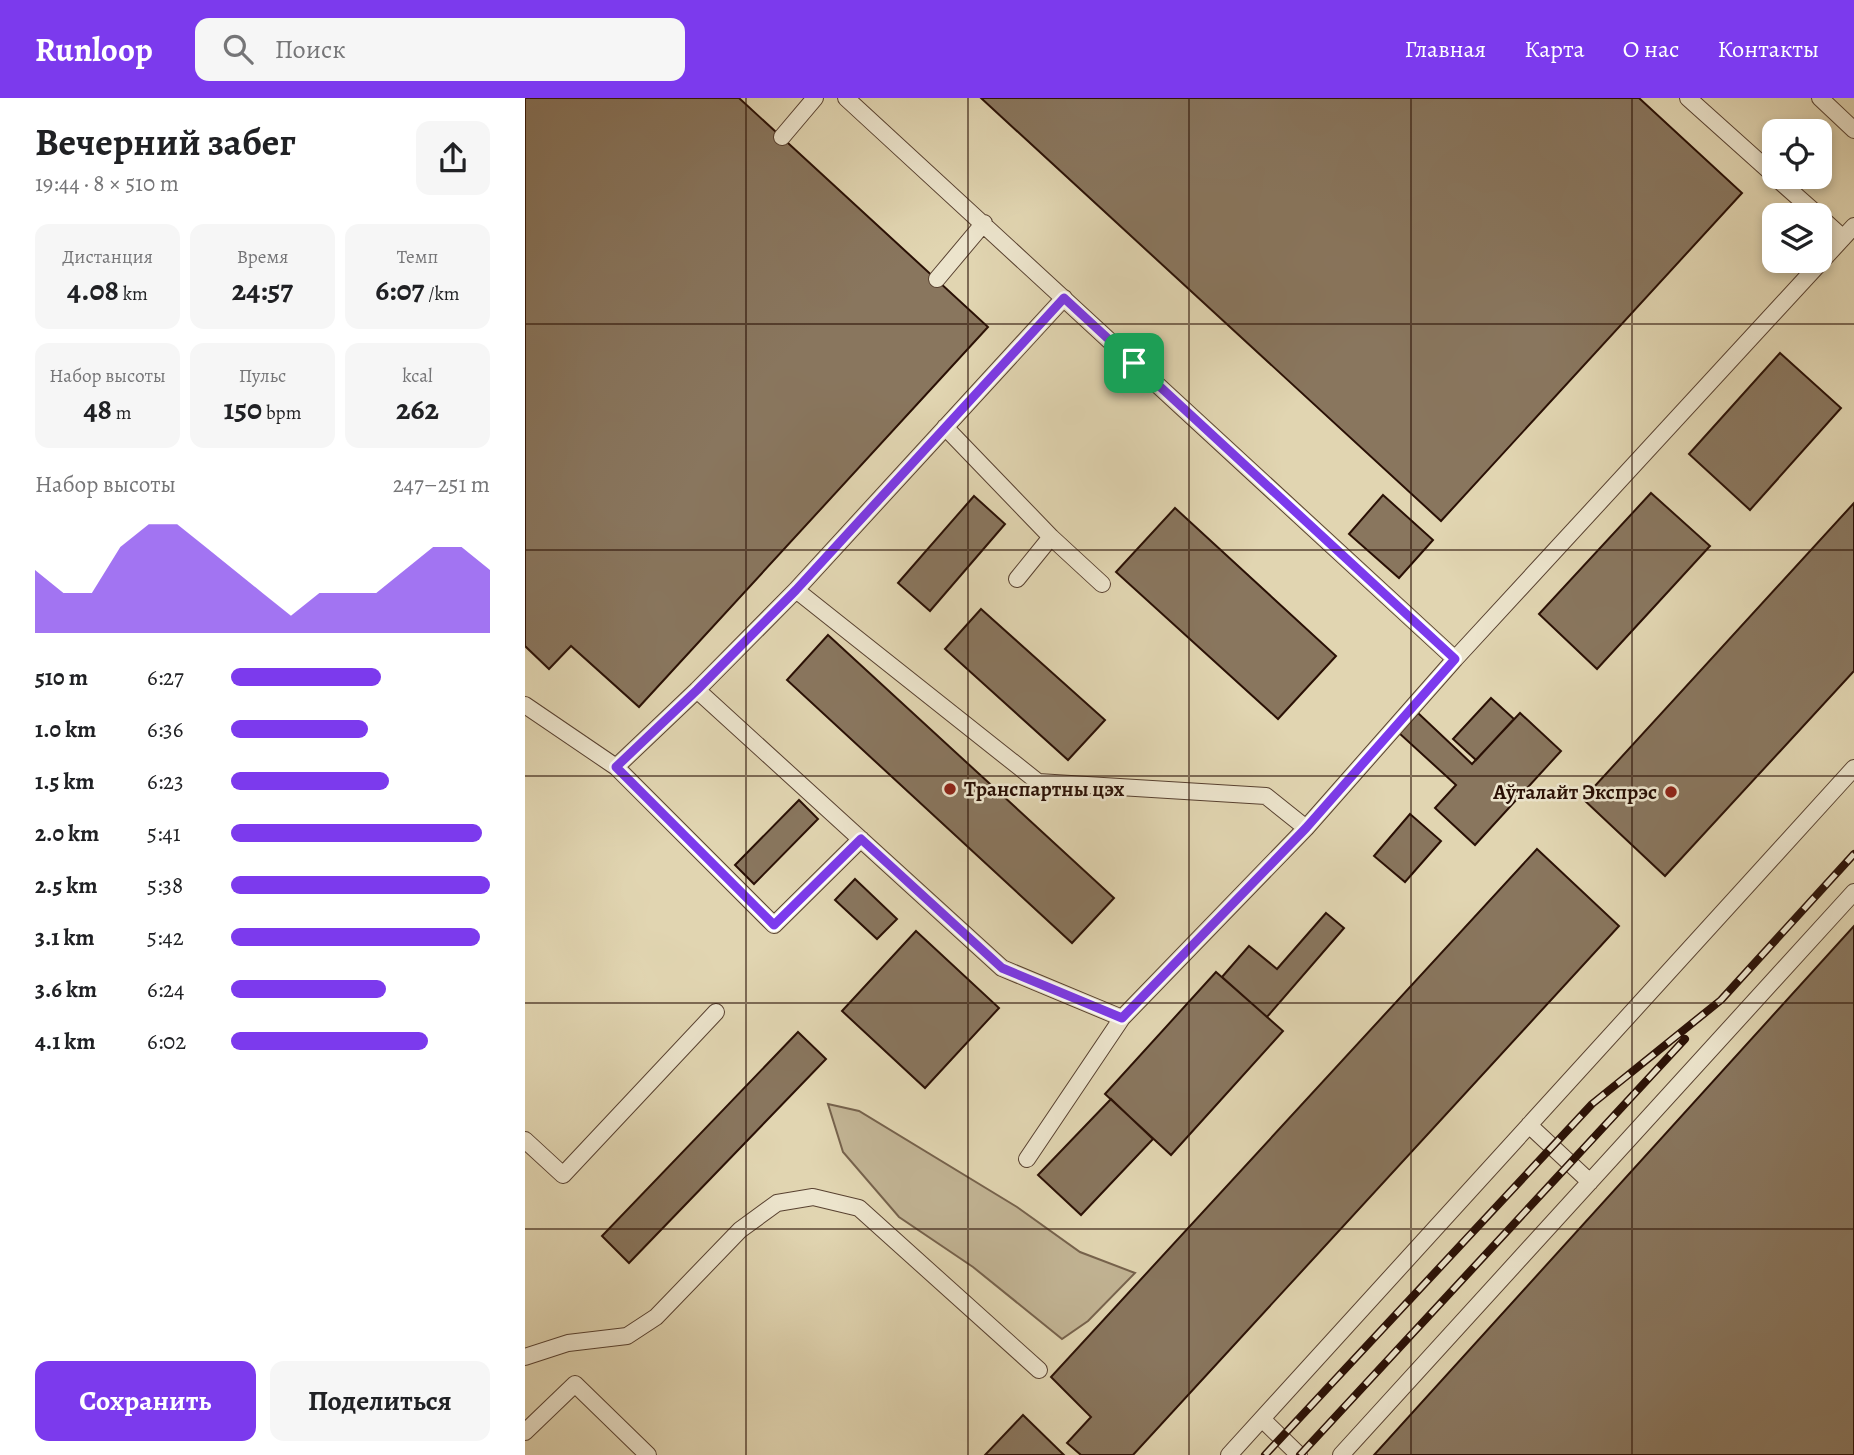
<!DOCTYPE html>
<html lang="ru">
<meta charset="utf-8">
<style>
body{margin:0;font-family:Alegreya,serif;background:#f6f6f6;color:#202124;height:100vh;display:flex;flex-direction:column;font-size:26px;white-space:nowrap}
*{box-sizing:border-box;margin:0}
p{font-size:23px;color:#757577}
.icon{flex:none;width:38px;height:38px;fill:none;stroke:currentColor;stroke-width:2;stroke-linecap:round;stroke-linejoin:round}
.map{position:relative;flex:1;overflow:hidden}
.side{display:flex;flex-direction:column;background:#fff;width:525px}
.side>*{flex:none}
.tools{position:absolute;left:1237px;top:21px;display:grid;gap:14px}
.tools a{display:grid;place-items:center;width:70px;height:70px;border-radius:14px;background:#fff;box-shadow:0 4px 10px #0003;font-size:35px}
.pin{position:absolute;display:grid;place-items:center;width:60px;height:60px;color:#fff;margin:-30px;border-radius:14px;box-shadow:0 4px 10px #0006}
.round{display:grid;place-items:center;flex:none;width:74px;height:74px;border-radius:14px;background:#f6f6f6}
.headline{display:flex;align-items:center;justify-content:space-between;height:119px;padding:0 35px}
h1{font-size:38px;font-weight:700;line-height:52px}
.stats{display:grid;grid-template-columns:repeat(3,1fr);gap:10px;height:119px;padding:7px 35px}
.stats div{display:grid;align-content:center;border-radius:14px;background:#f6f6f6;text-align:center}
.stats b{font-size:30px;font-weight:700}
.stats small{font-size:19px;font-weight:400}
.stats p{font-size:19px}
.chart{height:196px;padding:14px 35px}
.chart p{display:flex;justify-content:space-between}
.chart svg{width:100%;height:126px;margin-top:7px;fill:#7c3aed;opacity:.7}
.primary-button{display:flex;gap:14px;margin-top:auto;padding:14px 35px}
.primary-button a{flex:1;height:80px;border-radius:14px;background:#7c3aed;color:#fff;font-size:28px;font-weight:700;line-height:80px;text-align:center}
.primary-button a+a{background:#f6f6f6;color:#202124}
ul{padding:0 35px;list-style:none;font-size:23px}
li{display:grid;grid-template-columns:112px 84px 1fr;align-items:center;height:52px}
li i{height:18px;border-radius:9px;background:#7c3aed}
header{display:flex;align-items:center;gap:42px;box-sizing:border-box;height:98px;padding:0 35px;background:#7c3aed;color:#fff}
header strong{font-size:33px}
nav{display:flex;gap:38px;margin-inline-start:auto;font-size:24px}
.search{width:490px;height:63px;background:#f6f6f6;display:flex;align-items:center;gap:18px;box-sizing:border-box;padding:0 24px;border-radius:14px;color:#757577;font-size:26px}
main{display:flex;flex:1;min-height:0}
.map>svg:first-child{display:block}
.green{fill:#c2b494;stroke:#76624c;stroke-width:2}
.building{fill:#89765e;stroke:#2a1005;stroke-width:2}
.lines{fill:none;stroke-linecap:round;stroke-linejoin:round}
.lane-casing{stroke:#584130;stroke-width:18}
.lane{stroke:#ece4cc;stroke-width:16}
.rail-casing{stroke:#2a1005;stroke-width:8}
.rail{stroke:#ece4cc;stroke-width:5;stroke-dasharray:16;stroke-linecap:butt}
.route-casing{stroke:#fff;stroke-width:14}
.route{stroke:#7c3aed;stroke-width:9}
.grid{fill:none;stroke:#2a1005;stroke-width:2;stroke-opacity:0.55}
.poi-dot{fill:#8f2418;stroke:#ece4cc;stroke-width:2.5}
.labels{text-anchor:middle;stroke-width:5;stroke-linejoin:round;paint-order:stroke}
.poi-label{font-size:21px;font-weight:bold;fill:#2a1005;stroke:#ece4cc;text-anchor:start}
</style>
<header>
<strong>Runloop</strong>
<div class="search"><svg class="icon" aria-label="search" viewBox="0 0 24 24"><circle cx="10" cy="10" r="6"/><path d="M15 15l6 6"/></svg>Поиск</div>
<nav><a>Главная</a><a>Карта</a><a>О нас</a><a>Контакты</a></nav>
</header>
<main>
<section class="side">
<div class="headline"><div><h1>Вечерний забег</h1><p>19:44 · 8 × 510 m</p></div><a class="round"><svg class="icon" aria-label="share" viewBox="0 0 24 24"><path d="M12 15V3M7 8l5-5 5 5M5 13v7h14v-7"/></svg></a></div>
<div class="stats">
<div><p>Дистанция</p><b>4.08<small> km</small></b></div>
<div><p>Время</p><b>24:57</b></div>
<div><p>Темп</p><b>6:07<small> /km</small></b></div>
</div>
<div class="stats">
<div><p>Набор высоты</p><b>48<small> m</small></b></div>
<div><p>Пульс</p><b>150<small> bpm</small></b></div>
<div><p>kcal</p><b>262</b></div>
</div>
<div class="chart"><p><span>Набор высоты</span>247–251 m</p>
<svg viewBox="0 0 160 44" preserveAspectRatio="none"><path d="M0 44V22L10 30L20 30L30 14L40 6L50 6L60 14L70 22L80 30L90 38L100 30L110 30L120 30L130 22L140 14L150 14L160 22V44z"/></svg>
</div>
<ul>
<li><b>510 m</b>6:27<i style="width:58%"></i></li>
<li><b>1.0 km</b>6:36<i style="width:53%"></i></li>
<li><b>1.5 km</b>6:23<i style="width:61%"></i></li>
<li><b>2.0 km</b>5:41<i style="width:97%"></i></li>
<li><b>2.5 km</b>5:38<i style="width:100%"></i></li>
<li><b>3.1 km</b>5:42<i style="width:96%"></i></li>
<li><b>3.6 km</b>6:24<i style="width:60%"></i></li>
<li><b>4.1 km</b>6:02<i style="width:76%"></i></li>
</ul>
<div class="primary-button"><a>Сохранить</a><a>Поделиться</a></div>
</section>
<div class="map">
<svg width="1329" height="1357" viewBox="0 0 1329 1357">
<rect width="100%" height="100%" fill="#e1d5b1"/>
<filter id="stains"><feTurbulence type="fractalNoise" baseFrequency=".00286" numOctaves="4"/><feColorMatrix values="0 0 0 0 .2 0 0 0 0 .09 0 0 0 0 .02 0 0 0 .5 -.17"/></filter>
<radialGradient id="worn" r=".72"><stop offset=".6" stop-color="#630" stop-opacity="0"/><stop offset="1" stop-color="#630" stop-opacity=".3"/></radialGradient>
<path class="green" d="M303,1006l31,7 158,96 63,45 55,21 -47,48 -26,18 -89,-72 -74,-50 -56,-65z"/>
<path class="building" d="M0,0h214l249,229 -349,380 -68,-61 -22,23 -24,-23z
M456,0h658l103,95 -301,328z
M1255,255l61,55 -91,102 -61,-56z
M1126,395l59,53 -113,123 -58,-55z
M858,397l50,45 -34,38 -50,-44z
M449,398l31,28 -75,87 -32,-28z
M1329,405v168l-189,205 -82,-77z
M650,410l161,148 -58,63 -162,-147z
M456,511l124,111 -37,40 -123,-111z
M303,537l286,263 -42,45 -285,-263z
M966,600l23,21 -38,41 -23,-21z
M893,615l54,51 48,-51 41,38 -86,94 -40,-37 21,-23 -57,-52z
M274,702l19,19 -64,65 -19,-19z
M885,716l31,27 -36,41 -31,-26z
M1012,751l82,77 -486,529h-52l-14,-12 24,-26 -40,-40z
M330,781l42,40 -20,20 -42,-39z
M801,815l18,15 -77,89 -45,-40 27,-31 28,23z
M1329,828v529h-480z
M391,833l83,77 -74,80 -83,-77z
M691,874l67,59 -112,124 -66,-61z
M273,934l28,27 -197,204 -27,-27z
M586,1001l42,40 -72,76 -43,-40z
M498,1317l41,40h-79z"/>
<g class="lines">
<g class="lane-casing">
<path id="lane" d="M321,0l609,561 399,-433
M1163,0l87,78
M1295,0l34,32
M257,39l33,-39
M1250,79l43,38
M1295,119l23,21
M412,181l47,-56
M420,329l106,110 -34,42
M526,439l51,47
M271,492l242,192 228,14 40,32
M172,592l305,278 120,50 184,-190 149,-169
M0,607l91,62 81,-77 99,-100 268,-292
M91,669l158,158 87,-86
M1004,1027l61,57
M0,1042l38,35 153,-163
M502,1061l95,-141
M0,1259l43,-14 59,-7 29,-19 84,-87 37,-27 36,-6 46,11 180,162
M737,1321l37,36
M0,1334l50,-48 73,71
M704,1357l625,-687
M816,1357l513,-563"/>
</g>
<use href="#lane" class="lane"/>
<g class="rail-casing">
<path id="rail" d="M740,1357l327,-351 129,-104 133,-146
M775,1357l385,-416"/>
</g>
<use href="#rail" class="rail"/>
</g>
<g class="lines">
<g class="route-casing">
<path id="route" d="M539,200l391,361 -149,169 -184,190 -120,-50 -141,-129 -87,86 -158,-158 81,-77 99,-100z"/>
</g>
<use href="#route" class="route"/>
</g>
<path class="grid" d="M221,0v1357M443,0v1357M664,0v1357M886,0v1357M1107,0v1357M0,226h1329M0,452h1329M0,678h1329M0,905h1329M0,1131h1329"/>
<g class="poi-dot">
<circle cx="425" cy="691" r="7"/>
<circle cx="1146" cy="694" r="7"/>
</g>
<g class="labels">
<g class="poi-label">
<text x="439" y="698">Транспартны цэх</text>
<text x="1132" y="701" text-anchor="end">Аўталайт Экспрэс</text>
</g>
</g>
<rect width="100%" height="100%" filter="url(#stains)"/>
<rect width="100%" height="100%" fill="url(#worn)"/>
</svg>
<div class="tools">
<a><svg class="icon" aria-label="locate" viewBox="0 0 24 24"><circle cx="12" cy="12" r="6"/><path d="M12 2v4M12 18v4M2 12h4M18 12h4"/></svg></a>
<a><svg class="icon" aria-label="layers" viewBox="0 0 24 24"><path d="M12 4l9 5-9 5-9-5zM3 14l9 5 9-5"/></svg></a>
</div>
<div class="pin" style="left:609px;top:265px;background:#1e9e55"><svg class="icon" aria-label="arrive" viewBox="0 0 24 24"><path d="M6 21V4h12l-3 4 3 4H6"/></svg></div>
</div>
</main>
